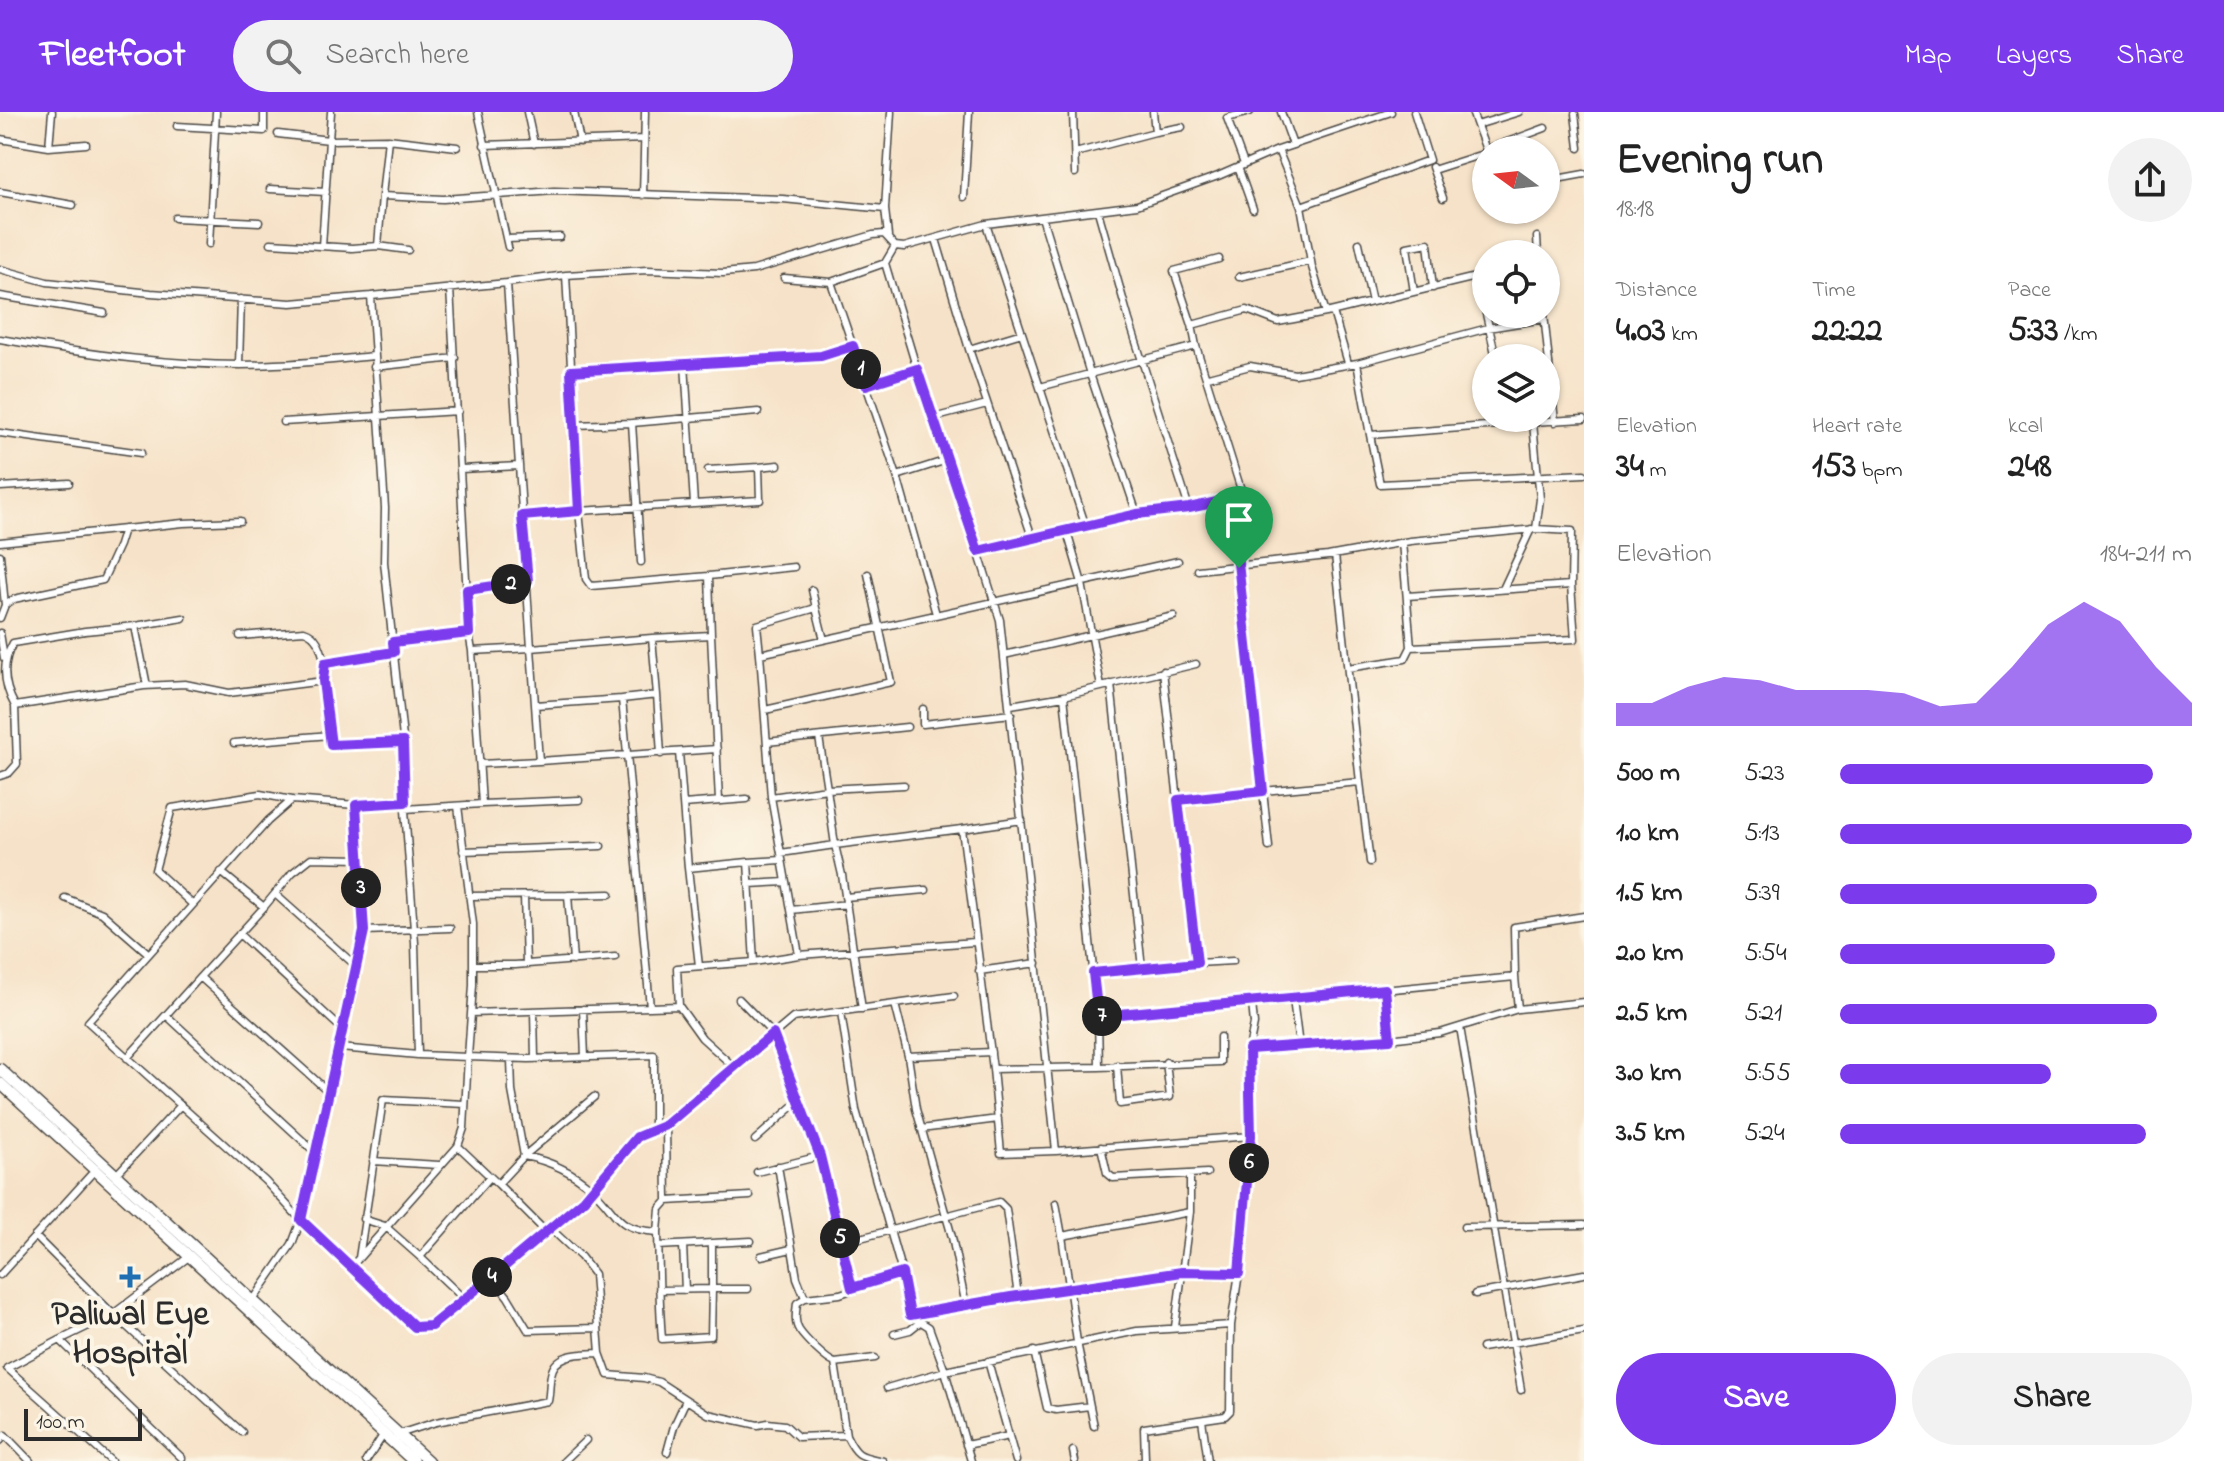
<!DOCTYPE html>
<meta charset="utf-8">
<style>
body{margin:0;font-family:"Indie Flower",sans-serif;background:#f2f2f2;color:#222;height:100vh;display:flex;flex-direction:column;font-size:30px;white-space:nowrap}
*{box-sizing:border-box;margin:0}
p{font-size:26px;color:#767676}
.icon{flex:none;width:44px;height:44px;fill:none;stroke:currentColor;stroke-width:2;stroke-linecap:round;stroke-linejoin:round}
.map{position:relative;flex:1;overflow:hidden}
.sheet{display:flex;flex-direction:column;background:#fff;width:640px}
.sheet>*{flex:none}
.needle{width:52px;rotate:285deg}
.tools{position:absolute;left:1472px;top:24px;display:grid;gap:16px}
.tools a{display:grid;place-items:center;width:88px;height:88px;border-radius:50%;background:#fff;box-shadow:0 2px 6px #0004;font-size:40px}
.scale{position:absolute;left:24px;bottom:20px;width:118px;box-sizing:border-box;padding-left:8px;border:4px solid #2b2b2b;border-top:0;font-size:22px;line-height:28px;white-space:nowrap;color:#2b2b2b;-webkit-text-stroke:6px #fcf5e5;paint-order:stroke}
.pin{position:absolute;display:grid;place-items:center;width:68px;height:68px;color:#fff;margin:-82px -34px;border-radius:50% 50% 50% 0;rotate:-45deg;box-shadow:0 0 8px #0007}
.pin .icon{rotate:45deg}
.km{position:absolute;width:40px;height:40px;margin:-20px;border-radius:50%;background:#222;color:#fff;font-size:22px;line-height:40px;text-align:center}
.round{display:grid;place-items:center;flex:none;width:84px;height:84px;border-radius:42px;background:#f2f2f2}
.headline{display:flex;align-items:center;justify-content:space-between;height:136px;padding:0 32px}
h1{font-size:44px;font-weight:800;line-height:60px}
.stats{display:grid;grid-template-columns:repeat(3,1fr);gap:12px;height:136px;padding:8px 32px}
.stats div{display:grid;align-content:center}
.stats b{font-size:34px;font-weight:800}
.stats small{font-size:22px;font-weight:400}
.stats p{font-size:22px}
.chart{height:224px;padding:16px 32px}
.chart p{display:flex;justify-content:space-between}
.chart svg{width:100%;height:144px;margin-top:8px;fill:#7c3aed;opacity:.7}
.primary-button{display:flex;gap:16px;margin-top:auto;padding:16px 32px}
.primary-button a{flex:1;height:92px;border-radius:48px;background:#7c3aed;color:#fff;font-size:32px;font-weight:800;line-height:92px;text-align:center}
.primary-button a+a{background:#f2f2f2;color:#222}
ul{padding:0 32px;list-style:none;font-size:26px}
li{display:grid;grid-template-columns:128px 96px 1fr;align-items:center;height:60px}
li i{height:20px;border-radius:10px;background:#7c3aed}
header{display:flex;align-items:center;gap:48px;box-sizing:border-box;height:112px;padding:0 40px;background:#7c3aed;color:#fff}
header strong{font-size:38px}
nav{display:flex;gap:44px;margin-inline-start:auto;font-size:28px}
.search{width:560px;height:72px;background:#f2f2f2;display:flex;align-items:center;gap:20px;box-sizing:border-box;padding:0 28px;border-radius:44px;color:#767676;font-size:30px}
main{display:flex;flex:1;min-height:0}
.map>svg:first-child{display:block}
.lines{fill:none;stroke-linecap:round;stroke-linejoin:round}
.street-casing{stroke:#494643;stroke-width:9}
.primary-casing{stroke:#494643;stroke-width:13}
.street{stroke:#fff;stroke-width:6}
.primary{stroke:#fff;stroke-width:10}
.route-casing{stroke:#fff;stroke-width:16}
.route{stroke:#7c3aed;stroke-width:10}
.poi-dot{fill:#1f6fb2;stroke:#fcf5e5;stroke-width:3}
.labels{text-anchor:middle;stroke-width:8;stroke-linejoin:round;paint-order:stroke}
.poi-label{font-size:34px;font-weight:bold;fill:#2b2b2b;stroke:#fcf5e5}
</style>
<header>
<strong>Fleetfoot</strong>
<div class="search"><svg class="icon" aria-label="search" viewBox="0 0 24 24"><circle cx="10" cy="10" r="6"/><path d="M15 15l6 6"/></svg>Search here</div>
<nav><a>Map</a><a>Layers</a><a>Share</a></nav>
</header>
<main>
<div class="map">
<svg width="1584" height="1349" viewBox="0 0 1584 1349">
<rect width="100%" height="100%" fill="#fcf5e5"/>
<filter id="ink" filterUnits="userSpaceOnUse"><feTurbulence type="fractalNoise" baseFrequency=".0125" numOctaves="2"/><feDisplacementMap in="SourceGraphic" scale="16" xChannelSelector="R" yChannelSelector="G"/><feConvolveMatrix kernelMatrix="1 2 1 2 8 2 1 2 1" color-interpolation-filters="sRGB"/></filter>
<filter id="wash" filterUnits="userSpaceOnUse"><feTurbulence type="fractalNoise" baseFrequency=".006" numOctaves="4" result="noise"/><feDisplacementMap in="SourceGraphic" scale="32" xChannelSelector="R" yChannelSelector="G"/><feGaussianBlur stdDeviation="1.8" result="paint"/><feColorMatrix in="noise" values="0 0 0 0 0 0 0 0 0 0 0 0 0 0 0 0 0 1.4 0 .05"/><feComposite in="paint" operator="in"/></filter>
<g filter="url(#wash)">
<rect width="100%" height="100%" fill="#f6e2c8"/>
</g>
<g filter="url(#ink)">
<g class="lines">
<g class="street-casing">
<path id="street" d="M52,0l-3,35 37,-3
M331,0l-2,28 59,-1 69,8
M478,0l30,135
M527,0l7,32
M574,0l6,30
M1073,0l2,61
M1281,0l12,33
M1472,0l14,38
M1575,2l4,34
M1477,13l42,-13
M177,14l87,5v-19
M1155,20l27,-5
M278,22l51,6 -7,106
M0,27l49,8
M388,27l-6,57 61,3 111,-8 229,8 102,10
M484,33l160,-6
M1486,38l59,-22
M1075,41l80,-21 -2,-20
M1244,52l-17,-46 23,-6
M1238,55l15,42
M1432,55l11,31
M1433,58l53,-17
M1546,69l38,-7
M270,77l56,3
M0,80l73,13
M643,83l2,-83
M382,84l-4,50 30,4
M964,85l5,-85
M1301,94l128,-46 -15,-48
M1507,98l1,5
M1042,105l48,157 47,140
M175,106l84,4
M986,112l100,303 -108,24 22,69 56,531 195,-15 -12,137 -8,52 -1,86 -5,5 -81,12 1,31 -4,2
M888,124l-3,-27 6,-97
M1537,125l1,17
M507,127l53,-2
M936,127l33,110 53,-16
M271,131l81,5 26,-2
M1359,131l13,59
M209,132l7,-132
M885,151l10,-17
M0,157l47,13 104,11 140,10 80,-7
M566,163l13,236 115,-7 -9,-140 136,-8 32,-10
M1239,165l72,-16
M784,166l47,4 54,-19 33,110 60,178
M831,170l66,194 50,-16
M507,171l59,-8 81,-5 76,3 31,-3 119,-35 11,-1 11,12 9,1 82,-23 151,-19 81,-29 60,-26 113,-38
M450,176l19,345
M1414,180l-7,-45 21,-4 5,45
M0,184l104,17
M1333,200l15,51
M1326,201l154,-37 6,37
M1486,202l10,44
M1544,202l11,108
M1192,213l-18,-54 45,-12
M0,227c84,15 190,30 275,25 33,-1 66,-5 98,-8
M1196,234l-4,-21 55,-15 31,12 48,-9 -14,-46 -11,-61 -23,-56
M969,237l63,188
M1357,251l13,72 143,-11
M239,252l2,-65
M374,255l81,-9
M571,259l114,-7
M1208,265l42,-11 45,8 62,-11 131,-35 56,-9
M866,273l51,-16
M1040,275l156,-41 46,147 -11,6 -42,9
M933,306l54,-14
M283,310l175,-11
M1532,310l52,-3
M632,311l126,-11
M574,313l58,-2 9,139
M0,321l141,20
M1370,323l10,49 204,-10
M759,355l19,-2
M461,357l58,-3
M897,364l39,138
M0,375l69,-4
M694,392l66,-4 -1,-33 -51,3
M522,404l57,-5 7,68 5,7 118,-10 2,59 -59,3
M1086,415l51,-13 52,-6 -60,-188 -31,-109
M1536,417l36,2 -1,54
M1067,420l15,51 19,104
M0,430l183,-19 57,-2
M0,443l5,50
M1335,443l25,227
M1178,449l-418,93 11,143 56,-8 8,56 127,-16 31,240 106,-2 -1,-51 154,-13 2,21 -5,25 2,87
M1198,458l130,-14 82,-15 126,-12 4,-30 -7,-76h-23l-1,-5
M709,464l85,-9
M1503,477l28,-60
M467,478l61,-9
M812,478l4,18
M1407,484l164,-11 4,54 -164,8
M0,506l5,-13 9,-6 89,-19 16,-35 5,-16
M135,514l48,-8
M0,521l4,25
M711,523l8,166
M240,524l64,-5c14,4 17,18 21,32
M760,542l-3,-29 59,-17 8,32
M1004,543l170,-39
M1348,556l57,-9 6,-12 -9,-105
M323,569l8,64 72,-3
M1111,572l31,284
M147,574l-12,-60 -50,5 -72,12c-12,21 -9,43 2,63l129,-20 41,-2 44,9 94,-12 2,-18 69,-11
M657,583l4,59
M1064,584l132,-32
M622,587l35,-4 -5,-57 -121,10 8,113 178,-12
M535,593l87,-6 28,308 29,-1
M1011,593l53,-9 34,320
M923,597v15l88,-10
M765,598l126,-28 -23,-108
M819,625l8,52 77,-4
M767,630l140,-15
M234,631l96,-8
M679,640l9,116 60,-6
M480,652l59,-3
M0,664l9,-3 8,-9 -2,-58
M771,685l28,158 176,-13
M1178,688l85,-9 -32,-292
M482,692l97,-4
M683,692l64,-5
M405,697l77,-5 -10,-153
M962,717l60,-9
M1269,735l-6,-56 97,-9 10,80
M463,739l138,-5
M781,741l54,-8 7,30 20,134
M782,748l-34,2 6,100 45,-7
M688,756l11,98
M749,772l37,-2
M275,782l81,72
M469,784l99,-1
M524,784l2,68
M845,785l81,-7
M65,786l37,15 47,41
M192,792l-37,-34 17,-62 88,-14 32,6
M264,795l28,-34 19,-15 49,1
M791,798l56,-6
M364,819l86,-3
M239,822l104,96
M573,849l-5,-66 42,-1
M1197,851l36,-2
M473,853h42l100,-8
M979,859l58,-8
M1093,861l104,-10 -34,-292
M200,865l64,-70 -43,-35
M1515,865l3,32
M1385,877l5,50
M739,887l34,35 47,122 -63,16
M1293,887l6,47
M1252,891l263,-26 -1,-50 70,-11
M895,892l59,-8
M583,897l2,48
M534,899l1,48
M841,900l15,98 46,163 8,42 101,-18 171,-25 57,1
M471,901l179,-6
M166,903l34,-38 130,116
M1460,915l61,363
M340,936l78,7 -3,-112 -10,-133
M1249,937l106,-6 85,-10 78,-24 66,-7
M418,943l50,2 5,-72v-61l-15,-118
M908,944l8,53 36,128 14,69
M127,946l39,-43 150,138
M511,947l1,32 12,65c26,5 48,15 68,33 28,25 21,40 66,43l2,-23 7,-8
M1117,953l3,39 50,-7 -4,-35
M734,955l-32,-29 -23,-32 -2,-38 77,-6
M1099,955l121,-5v-25
M993,957l8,84 55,-2
M666,1013l1,76 83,-5
M921,1017l77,-10
M755,1028l45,-40
M1101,1035l6,26 6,5 94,-5
M820,1044l21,87 158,-41 7,7 12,87
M373,1049l66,4
M778,1054l19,112 8,20
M116,1063l65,-70
M1190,1063v37
M498,1072l-40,-38 6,-18 4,-71 61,2 125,-4v75
M1056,1091l6,33
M363,1107l22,7 35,31
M301,1108l63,-289 -8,-126 49,-3 -2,-64 -19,-176 1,-54 -14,-212 136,-13 24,365 -59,3 -3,-18 -76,9
M301,1108l-36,-39 -177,-159 180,-201 24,-21 64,5
M1464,1115l120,-2
M546,1120l-48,-48 26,-28 70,-59
M658,1120c1,36 1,71 4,107l49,-3 1,-47 -53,1
M35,1124l78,78 77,-58
M712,1131l39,-2
M841,1131l11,45
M683,1133l2,45
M658,1134l54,-3v46h36
M761,1144l30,-7
M359,1146l24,-158 82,4
M351,1155l107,-121
M0,1163l95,-105
M492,1165l16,20 20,33 69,-2
M1475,1182l109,-20
M464,1187l-44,-42 70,-80
M247,1197l45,-65 9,-24 114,107 16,-1 153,-126 53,-63 29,-12 127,-107 102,-14 13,52 83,-4
M910,1203l19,12 16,44 192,-40 94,-6
M894,1222l16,-4 10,-8
M60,1228l-53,28 104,93
M1482,1236l102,-17
M1034,1239l13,57 9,2 34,-4
M600,1241l8,22 36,3 15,4 49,32 50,11 10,-2 17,2 13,12 48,-2c11,22 14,21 37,26
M988,1249l28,100
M835,1251c-9,-3 -30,-24 -36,-33 -5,-8 -3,-18 -2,-27l8,-5 35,-4 62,-21
M887,1276l58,-17 26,90
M1202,1308l6,41
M1094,1314l-17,-84 -15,-106 128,-24 -15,115
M399,1322l37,-12 112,-21c2,-9 1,-18 3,-26 4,-23 30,-21 49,-22l-6,-79 -13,-17 -31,-29
M846,1323l-11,-72 40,-5
M0,1329l5,-6 25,26
M966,1333l43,-9
M1073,1339l2,10
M667,1340l7,-26 12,-26
M182,1346l-122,-118 53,-26 129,118
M366,1349l18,-27
M564,1349l22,-21"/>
</g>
<g class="primary-casing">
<path id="primary" d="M0,957l428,392
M0,971l413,378"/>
</g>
<use href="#street" class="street"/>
<use href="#primary" class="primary"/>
</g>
</g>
<g class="lines" filter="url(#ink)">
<g class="route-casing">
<path id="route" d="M853,234l13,39 51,-16 61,182 159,-37 52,-6 42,-9 32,292 -85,9 19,163 -104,10 5,43 287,-27 5,50 -141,10 2,87 -12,137 -57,-1 -171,25 -101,18 -8,-42 -50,15 -32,-132 -47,-122 -107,91 -29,12 -53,63 -79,66 -74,60 -16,1 -114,-107 63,-289 -8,-126 49,-3 -2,-60 -72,3 -8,-64 2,-18 69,-11 -1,-10 76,-9 -2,-43 61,-9 -6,-65 57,-5 -8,-140 250,-15z"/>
</g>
<use href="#route" class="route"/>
</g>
<path class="poi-dot" d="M126 1153h8v8h8v8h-8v8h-8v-8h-8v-8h8z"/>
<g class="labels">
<g class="poi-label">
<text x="130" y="1212">Paliwal Eye<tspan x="130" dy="39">Hospital</tspan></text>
</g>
</g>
</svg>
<div class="tools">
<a><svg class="needle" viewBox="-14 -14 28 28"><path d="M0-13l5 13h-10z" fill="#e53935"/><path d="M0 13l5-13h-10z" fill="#767676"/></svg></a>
<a><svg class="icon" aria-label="locate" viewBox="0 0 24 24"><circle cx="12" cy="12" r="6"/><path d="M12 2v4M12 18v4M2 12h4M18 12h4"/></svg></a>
<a><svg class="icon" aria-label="layers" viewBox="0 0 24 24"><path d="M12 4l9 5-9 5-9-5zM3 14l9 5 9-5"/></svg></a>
</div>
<div class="scale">100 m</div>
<div class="pin" style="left:1239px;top:456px;background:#1e9e55"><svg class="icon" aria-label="arrive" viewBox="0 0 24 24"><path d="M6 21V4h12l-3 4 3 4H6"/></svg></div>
<b class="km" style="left:861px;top:257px">1</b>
<b class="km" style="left:511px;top:472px">2</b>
<b class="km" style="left:361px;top:776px">3</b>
<b class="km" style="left:492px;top:1165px">4</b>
<b class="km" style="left:840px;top:1126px">5</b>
<b class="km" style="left:1249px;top:1051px">6</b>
<b class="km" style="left:1102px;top:904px">7</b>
</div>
<section class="sheet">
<div class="headline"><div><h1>Evening run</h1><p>18:18</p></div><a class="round"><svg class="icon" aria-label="share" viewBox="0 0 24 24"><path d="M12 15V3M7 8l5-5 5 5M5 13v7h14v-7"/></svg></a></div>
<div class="stats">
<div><p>Distance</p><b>4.03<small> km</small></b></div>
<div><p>Time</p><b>22:22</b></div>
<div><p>Pace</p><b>5:33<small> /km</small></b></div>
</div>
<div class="stats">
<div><p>Elevation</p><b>34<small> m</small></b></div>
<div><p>Heart rate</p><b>153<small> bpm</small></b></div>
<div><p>kcal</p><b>248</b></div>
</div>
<div class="chart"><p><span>Elevation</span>184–211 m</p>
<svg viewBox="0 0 160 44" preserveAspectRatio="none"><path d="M0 44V37L10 37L20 32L30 29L40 30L50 33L60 33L70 33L80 34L90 38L100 37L110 26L120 13L130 6L140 12L150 26L160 37V44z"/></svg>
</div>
<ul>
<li><b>500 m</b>5:23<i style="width:89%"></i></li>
<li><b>1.0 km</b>5:13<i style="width:100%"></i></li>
<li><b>1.5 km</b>5:39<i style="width:73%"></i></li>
<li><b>2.0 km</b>5:54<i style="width:61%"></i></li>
<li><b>2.5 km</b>5:21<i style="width:90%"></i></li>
<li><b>3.0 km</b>5:55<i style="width:60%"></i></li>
<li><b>3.5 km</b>5:24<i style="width:87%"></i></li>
</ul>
<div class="primary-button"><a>Save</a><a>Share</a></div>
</section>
</main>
